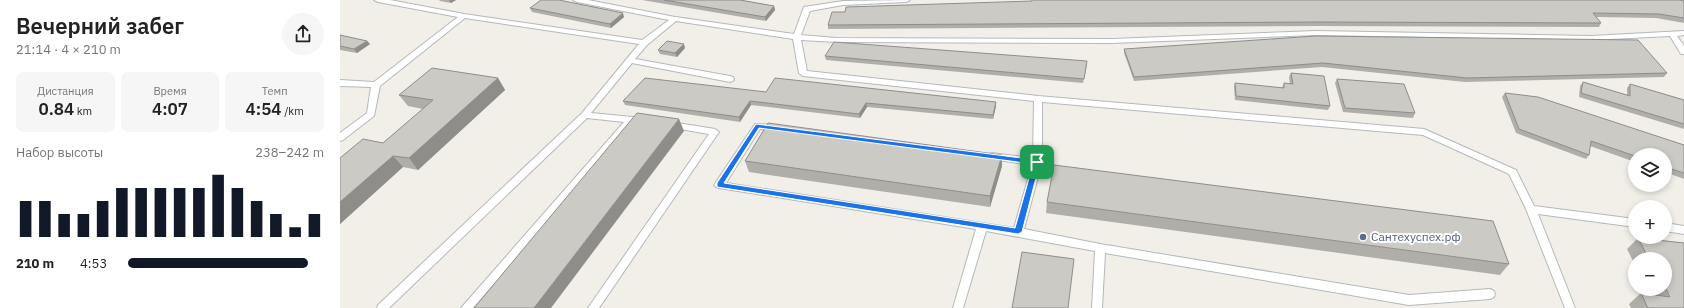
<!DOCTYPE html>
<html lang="ru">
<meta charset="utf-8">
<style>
body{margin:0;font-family:"IBM Plex Sans",sans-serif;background:#f6f6f6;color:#222;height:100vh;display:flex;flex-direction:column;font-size:15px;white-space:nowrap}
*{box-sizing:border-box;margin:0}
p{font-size:13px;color:#767676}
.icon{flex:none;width:22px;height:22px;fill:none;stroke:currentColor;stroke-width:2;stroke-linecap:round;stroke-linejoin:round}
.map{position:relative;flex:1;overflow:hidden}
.drawer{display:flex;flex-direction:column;background:#fff;width:340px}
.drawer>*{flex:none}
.buttons{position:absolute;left:1288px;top:148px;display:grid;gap:8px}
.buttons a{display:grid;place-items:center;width:44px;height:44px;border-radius:50%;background:#fff;box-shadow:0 2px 6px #0003;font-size:20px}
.pin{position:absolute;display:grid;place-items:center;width:34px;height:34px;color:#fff;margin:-17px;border-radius:8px;box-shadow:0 2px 6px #0006}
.round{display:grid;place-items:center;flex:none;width:42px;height:42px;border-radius:21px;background:#f6f6f6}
.summary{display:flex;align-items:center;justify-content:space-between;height:68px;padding:0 16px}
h1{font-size:22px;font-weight:600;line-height:30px}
.stats{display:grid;grid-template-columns:repeat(3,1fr);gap:6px;height:68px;padding:4px 16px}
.stats div{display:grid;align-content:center;border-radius:8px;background:#f6f6f6;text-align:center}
.stats b{font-size:17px;font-weight:600}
.stats small{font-size:11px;font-weight:400}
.stats p{font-size:11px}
.chart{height:112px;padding:8px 16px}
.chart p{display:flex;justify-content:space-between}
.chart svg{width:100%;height:72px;margin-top:4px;stroke:#111827;stroke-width:6}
ul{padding:0 16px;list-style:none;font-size:13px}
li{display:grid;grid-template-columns:64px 48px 1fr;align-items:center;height:30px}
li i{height:10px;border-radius:5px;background:#111827}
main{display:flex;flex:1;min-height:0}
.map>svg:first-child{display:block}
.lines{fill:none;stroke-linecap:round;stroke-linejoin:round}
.service-casing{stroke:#b5b8bc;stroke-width:2}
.service{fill:#fff;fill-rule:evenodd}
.wall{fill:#afaea9}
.shaded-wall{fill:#8f8d8a}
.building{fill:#cccac5;stroke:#8f8d8a}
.route{fill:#1a73e8;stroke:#fff;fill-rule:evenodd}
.service-dot{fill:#5c6f8a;stroke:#fff;stroke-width:1.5}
.labels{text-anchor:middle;stroke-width:4;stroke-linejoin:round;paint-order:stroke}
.service-label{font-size:12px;fill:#4e5e75;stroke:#fff;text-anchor:start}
</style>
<main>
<section class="drawer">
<div class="summary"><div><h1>Вечерний забег</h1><p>21:14 · 4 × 210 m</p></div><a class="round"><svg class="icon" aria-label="share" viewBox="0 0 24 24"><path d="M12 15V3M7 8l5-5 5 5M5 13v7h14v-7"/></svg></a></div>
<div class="stats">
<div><p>Дистанция</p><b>0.84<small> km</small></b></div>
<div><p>Время</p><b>4:07</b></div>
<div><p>Темп</p><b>4:54<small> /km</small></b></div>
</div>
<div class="chart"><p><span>Набор высоты</span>238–242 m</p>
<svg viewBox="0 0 160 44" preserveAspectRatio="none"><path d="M5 44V22M15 44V22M25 44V30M35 44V30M45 44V22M55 44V14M65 44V14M75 44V14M85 44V14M95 44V14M105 44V6M115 44V14M125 44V22M135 44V30M145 44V38M155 44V30"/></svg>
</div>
<ul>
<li><b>210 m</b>4:53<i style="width:92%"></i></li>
</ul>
</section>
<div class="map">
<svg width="1344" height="308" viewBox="0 0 1344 308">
<rect width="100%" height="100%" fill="#f1efe8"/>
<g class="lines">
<g class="service-casing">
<path id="service" d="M34,0h16l74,14 178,26 27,-20 -92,-18 -4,-2h15l87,17 119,17 10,-27 39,-6 67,-1 -4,2 -63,3 -33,6 -9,24 35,3 276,1 204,-8 275,5 93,-5v4l-7,1 7,10v8h-3l-11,-18 -79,4 -275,-5 -204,8 -276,-1 -35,-2 6,31 231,25 386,33 92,41 18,36 101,13v8l-97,-13 37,94h-10l-39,-99 -17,-35 -86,-39 -381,-33v60l-18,67 76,15 309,51 81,-6 4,2 1,3 -1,3 -4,2 -81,6 -304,-52 -3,55h-10l3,-57 -109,-20 -23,77h-10l23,-79 -257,-41 -3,-1 -2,-2 41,-61 23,1 3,1 1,2 -1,2 -21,-1 -34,54 288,45 18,-63 -41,-6 -5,-3 5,-3 42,5 1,-57 -231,-25 -4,-3 -6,-34 -117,-18 -29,24 -12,14 95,17 3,1 1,2 -1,2 -3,1 -98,-19 -41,50 52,5 4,3 -1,2h-13l-160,185h-12l163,-186 -37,-4 -198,190h-12l1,-3 204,-192 57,-69 -174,-26 -85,68 -6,30 -31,24 -3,1v-8l27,-20 4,-26 -31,-1v-6l34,2 84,-65 -80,-15z
M331,122l44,7 4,3 -120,176h-11l121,-174 -41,-7 -1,-2z
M1325,223l19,3v8l-19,-3z"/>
</g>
<use href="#service" class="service"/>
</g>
<path class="wall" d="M99,0h17l-5,3 -11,-2z
M302,0h98l34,6 1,4 -9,11z
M1344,1v22l-28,-5 -60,-1 5,6 -2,4 -282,-1 -489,3v-4z
M190,8l94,9 -13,11 -79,-16z
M0,35l27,6 3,3 -13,9 -17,-3z
M345,48l-8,9 -17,-3 -2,-4z
M784,49l543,24 -3,4 -199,5 -143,-15 -188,14 -10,-28z
M485,56l262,9 -4,18 -257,-23z
M951,73l39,33 -2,4 -93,-10 -1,-13 1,-4 47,5 2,-5 6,1 -1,-7z
M158,78l7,12 -87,80 -15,-3 -63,57v-66l43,-15 40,-34 -15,-3 -9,-11z
M997,79l78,34 -2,5 -70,-6 -8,-29z
M1243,82l44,13v-7l3,-4 54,16v29l-105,-32 1,-11z
M426,92l230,14 -3,13 -126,-12 -7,11 -109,-13 -11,17 -115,-17 -2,-4z
M1165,93l179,52v34l-19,-7v-17h-30v7l-45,-16 -1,9 -3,4 -70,-26 -14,-36z
M662,155v11l-12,41 -241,-35 -4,-11z
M707,202l462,62 -9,11 -454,-62z
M1298,238l46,5v65h-53l-2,-4 12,-11 10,1 -3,-5h17v-30h-30v6l-8,-16z"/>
<path class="shaded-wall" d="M109,0h7l-5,3z
M434,6l1,4 -9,11 -1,-4z
M283,13l1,4 -13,11 -1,-4z
M27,41l3,3 -13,9 -3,-4z
M344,44l1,4 -8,9 -2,-4z
M158,78l7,12 -87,80 -9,-12z
M410,101l1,4 -11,17 -1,-5z
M656,102v4l-3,13v-4z
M526,103l1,4 -7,11 -1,-4z
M339,119l5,12 -133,177h-17z
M662,155v11l-12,41v-11z
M53,156l10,11 -63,57v-22z"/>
<path class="building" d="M201,0h18l64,13 -13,11 -80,-16z
M324,0h76l34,6 -9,11z
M692,0h647l5,1v17l-25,-4 -66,-1 8,10 -283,-1 -490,3 4,-13h13l1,-5 186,-6z
M0,35l27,6 -13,8 -14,-3z
M976,36l322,4 29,33 -200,5 -144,-15 -189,14 -10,-28z
M327,41l17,3 -9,9 -17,-3z
M494,42l253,19 -3,18 -259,-23z
M92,68l66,10 -89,80 -16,-2 -53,46v-44l23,-19 20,4 50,-43 -34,-5z
M951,73l33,3 6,30 -94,-10 -1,-13 49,5v-5l9,1z
M305,78l121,14 9,-14 221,24 -3,13 -127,-12 -7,11 -109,-13 -11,16 -116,-16z
M997,79l67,5 11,29 -70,-5z
M1243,82l47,14v-12l54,16v24l-103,-31z
M1165,93l33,4 146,48v28l-19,-6v-12h-30v1l-44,-15 -2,14 -70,-26z
M297,113l42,6 -145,189h-60z
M428,123l234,32 -12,41 -245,-35z
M714,165l439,56 16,43 -462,-62z
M1298,238l46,5v65h-36l-7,-15 29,4 -5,-10v-28h-16z
M682,252l52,7 -6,49h-56z"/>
<path class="route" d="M416,124l281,36 3,2 -18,70 -4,2 -301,-47v-4zM419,128l274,36 -18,64 -291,-45z"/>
<circle class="service-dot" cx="1023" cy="237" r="4"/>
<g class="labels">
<g class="service-label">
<text x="1031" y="241">Сантехуспех.рф</text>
</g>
</g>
</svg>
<div class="buttons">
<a><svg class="icon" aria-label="layers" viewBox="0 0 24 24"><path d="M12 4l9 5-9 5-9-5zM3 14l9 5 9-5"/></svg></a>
<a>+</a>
<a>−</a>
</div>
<div class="pin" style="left:697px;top:162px;background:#1e9e55"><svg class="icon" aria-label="arrive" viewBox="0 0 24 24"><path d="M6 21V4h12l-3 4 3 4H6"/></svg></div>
</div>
</main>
